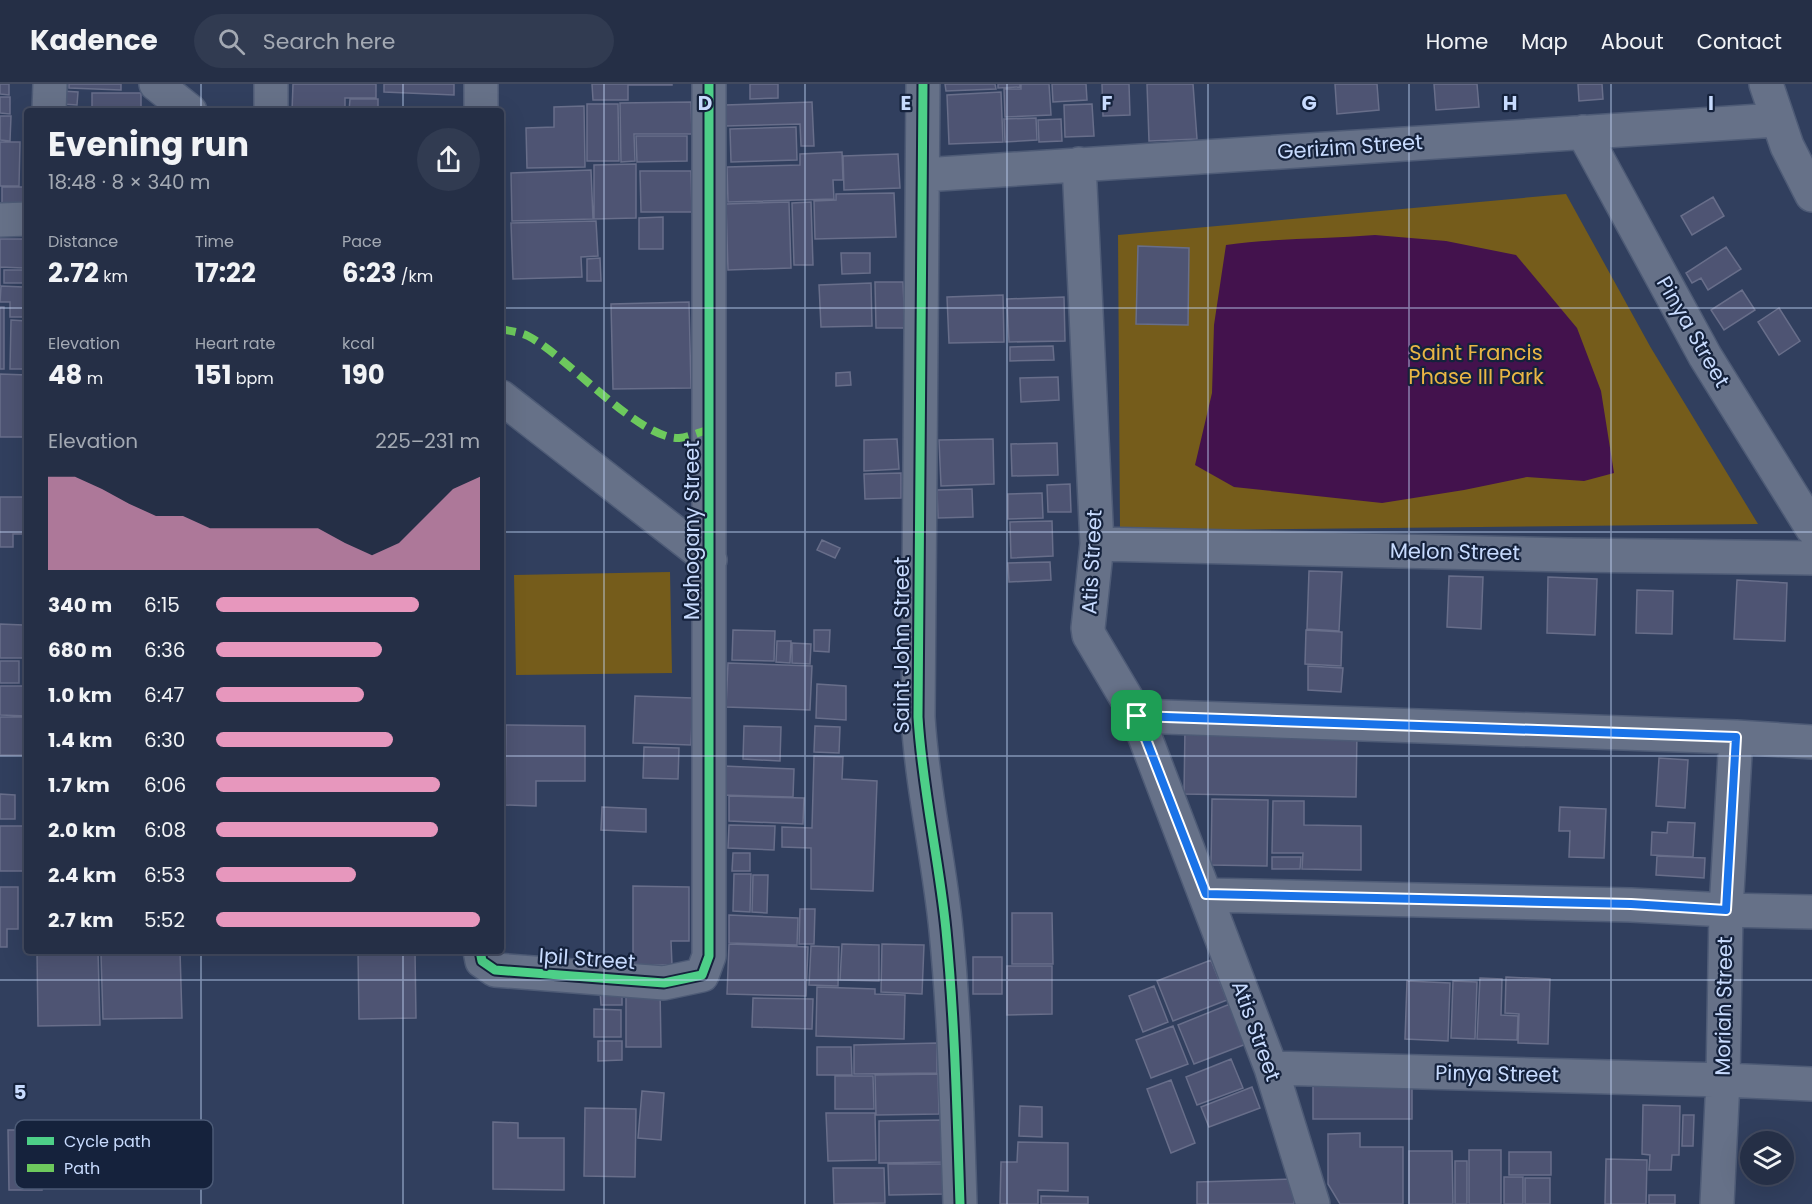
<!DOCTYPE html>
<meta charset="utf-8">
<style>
body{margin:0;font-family:Poppins,sans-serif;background:#313b51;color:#f1f3f6;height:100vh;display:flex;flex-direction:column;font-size:22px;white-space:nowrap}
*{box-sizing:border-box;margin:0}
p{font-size:20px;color:#a3a9b3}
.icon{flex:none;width:33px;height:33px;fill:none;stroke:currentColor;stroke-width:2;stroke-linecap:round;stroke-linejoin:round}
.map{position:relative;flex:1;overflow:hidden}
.details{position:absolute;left:24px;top:24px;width:480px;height:846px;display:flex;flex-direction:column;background:#252f46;border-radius:6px;box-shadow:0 6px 24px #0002,0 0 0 2px #424a5f}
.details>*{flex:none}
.fabs{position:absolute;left:1740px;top:1047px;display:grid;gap:12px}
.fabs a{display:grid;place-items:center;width:54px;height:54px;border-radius:50%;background:#252f46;box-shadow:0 6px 24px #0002,0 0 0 2px #424a5f;font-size:30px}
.pin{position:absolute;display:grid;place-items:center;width:51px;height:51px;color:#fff;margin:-26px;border-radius:12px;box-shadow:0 3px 9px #0006}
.round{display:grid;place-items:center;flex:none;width:63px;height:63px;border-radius:32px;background:#313b51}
.overview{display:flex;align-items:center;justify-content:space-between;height:102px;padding:0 24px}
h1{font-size:33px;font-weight:700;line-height:45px}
.stats{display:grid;grid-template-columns:repeat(3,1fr);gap:9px;height:102px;padding:6px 24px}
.stats div{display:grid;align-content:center}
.stats b{font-size:26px;font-weight:700}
.stats small{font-size:16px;font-weight:400}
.stats p{font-size:16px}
.chart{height:168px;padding:12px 24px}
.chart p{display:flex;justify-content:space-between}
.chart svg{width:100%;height:108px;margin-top:6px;fill:#e797bd;opacity:.7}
ul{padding:0 24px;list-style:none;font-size:20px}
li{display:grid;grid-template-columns:96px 72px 1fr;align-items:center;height:45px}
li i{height:15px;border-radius:8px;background:#e797bd}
header{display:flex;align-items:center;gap:36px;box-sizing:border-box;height:84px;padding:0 30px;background:#252f46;border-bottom:2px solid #424a5f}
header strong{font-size:28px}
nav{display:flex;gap:33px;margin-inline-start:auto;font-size:21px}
.search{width:420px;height:54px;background:#313b51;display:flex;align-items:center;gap:15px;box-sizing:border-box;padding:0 21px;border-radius:33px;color:#a3a9b3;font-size:22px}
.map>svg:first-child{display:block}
.green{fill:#755c1b}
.water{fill:#43124d}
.building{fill:#4e5473;stroke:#686e8a;stroke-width:1.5}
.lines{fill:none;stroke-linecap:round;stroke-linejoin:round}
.street-casing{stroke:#4e5b76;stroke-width:36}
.street{stroke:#667188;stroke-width:33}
.quiet{stroke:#6dc95d;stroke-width:8;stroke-dasharray:15 8;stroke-linecap:butt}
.cycleway-casing{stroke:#15223c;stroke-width:13}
.cycleway{stroke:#4dcf88;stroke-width:9}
.route-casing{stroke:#fff;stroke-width:12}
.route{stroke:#1a73e8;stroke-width:8}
.grid{fill:none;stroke:#c8dbfe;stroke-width:1.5;stroke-opacity:0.55}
.labels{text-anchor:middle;stroke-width:4.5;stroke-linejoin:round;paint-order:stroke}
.street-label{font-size:21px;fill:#c8dbfe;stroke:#15223c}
.park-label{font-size:21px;fill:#eab645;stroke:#15223c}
.key{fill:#15223c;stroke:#4b5a76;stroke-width:1.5}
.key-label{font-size:16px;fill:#c8dbfe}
.grid-label{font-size:20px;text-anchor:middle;font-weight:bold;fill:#c8dbfe;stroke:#15223c;stroke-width:4.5;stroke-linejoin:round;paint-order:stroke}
</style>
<header>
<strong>Kadence</strong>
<div class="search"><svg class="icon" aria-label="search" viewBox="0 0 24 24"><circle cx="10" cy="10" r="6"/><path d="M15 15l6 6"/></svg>Search here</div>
<nav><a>Home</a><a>Map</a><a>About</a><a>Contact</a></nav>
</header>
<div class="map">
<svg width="1812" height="1120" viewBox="0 0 1812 1120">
<rect width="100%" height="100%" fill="#313f5e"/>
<path class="green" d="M1566,110l85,154 107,176 -638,7 -2,-296z
M670,488l2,101 -156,2 -2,-100z"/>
<path class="water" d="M1375,151l71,6 70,14 61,73 24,63 13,82 -30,8 -57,-4 -63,13 -82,13 -148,-16 -39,-22 17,-72 2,-68 12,-80c50,-7 100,-6 149,-10z"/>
<path class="building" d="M0,0h9v11l-9,-1z
M69,0h52v6l-52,-2z
M293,0h83v14h-31v13h-53z
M384,0h70v11l-70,-3z
M592,0h80v1h-44v15h-35z
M750,0h28v14l-28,1z
M945,0h50l1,5 -50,2z
M998,0h22v3l-22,1z
M1021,0h28l2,31 -46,2 -1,-28h17z
M1052,0h34l1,16 -34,2z
M1102,0h27l1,31 -27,1z
M1147,0h46l4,55 -48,2z
M1335,0h42l2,26 -42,4z
M1434,0h43l2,23 -43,3z
M1578,0h24l1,15 -24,2z
M62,7l16,1 -1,13 -15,-1z
M1001,8l2,50 -54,2 -2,-49z
M92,9h49v18h-49z
M0,13h10v17l-10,-1z
M350,15h28v12h-29z
M691,18l1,32h-58l1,27 -14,1 -1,-59z
M812,18l2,44h-13l-1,-22 -75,2v-21z
M587,20h31l1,57h-32z
M1092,20l2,32 -29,1 -1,-32z
M584,22l1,61 -58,1 -1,-40 28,-1v-20z
M0,32h11l-1,25 -10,-1z
M1036,34l1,22 -32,2 -1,-23z
M1061,35l1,22 -23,1 -1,-22z
M796,43l1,33 -66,2 -1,-33z
M636,52h51v25l-50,1z
M0,58h20l-1,44h-19z
M842,68l1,28h-10l1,19 -106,3 -1,-35 73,-2v-11z
M898,70l2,34 -56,2 -1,-34z
M636,80v54l-42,1v-54z
M591,86l2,49 -81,2 -1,-48z
M640,87h51l1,41h-51z
M2,103h24l-1,18 -23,-1z
M894,109l2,44 -81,2 -1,-38 22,-1v-6z
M1713,113l11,19 -32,19 -11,-19z
M789,118l2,66 -63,2 -2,-66z
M811,118l2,63h-19l-2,-62z
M663,133v32h-24v-31z
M596,137l2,35 -17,1 1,20 -69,2 -2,-56z
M0,155h24l-1,29 -23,-1v19z
M1138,162l51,2 -1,77 -52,-1z
M1726,163l15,22 -33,21 -7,-12 -9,5 -6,-10z
M841,169h29v20l-28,1z
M600,174l1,23h-14v-22z
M4,186h22v13h-22z
M875,198h28l2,46h-29z
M871,199l1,43 -51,1 -2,-42z
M1,202l22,1v30h-13v-15h-10z
M1742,206l13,20 -31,20 -13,-20z
M1003,211l1,47 -55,1 -2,-46z
M1064,213l1,44 -56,1 -2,-43z
M689,218l2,86 -78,1 -2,-85z
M0,223h4v62h-4z
M1779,224l21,33 -21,14 -21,-33z
M11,236l16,1 -1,48h-16z
M1053,262l1,14 -44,1v-14z
M850,288l1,13 -15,1v-13z
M0,290l27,1 -1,62h-26z
M1058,293l1,23 -38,2 -1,-24z
M897,355l2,30 -35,2v-31z
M993,355l1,45 -53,2 -2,-46z
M1057,359l1,32 -46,1 -1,-32z
M901,389v25l-36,1 -1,-25z
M1070,400l1,28h-23l-1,-27z
M972,405l1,28 -35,1 -1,-28z
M1042,409l1,25 -35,1v-25z
M0,413h26l-1,37h-12v13h-13z
M1052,437l1,35 -42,2 -1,-36z
M822,456l18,8 -5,10 -18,-8z
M1050,478l1,18 -42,2 -1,-19z
M1309,487l33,1 -3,59 -32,-2z
M1449,492l34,1 -2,52 -34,-2z
M1548,493l49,2 -2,56 -48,-2z
M1737,496l50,3 -2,58 -51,-2z
M1637,506l36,1 -1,43 -36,-1z
M0,540l23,1v33h-23z
M733,546l42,1 -1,30 -42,-1z
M814,546h16l-1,22 -15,-1z
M1306,546l36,2 -1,34 -36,-2z
M777,557h14l-1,22 -14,-1z
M792,559l19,1 -1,20 -18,-1z
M0,577h19v22h-19z
M728,579l84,3 -2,44 -84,-3z
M1308,582l35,2 -2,24 -33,-2z
M817,600l29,2v34l-30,-2z
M0,602h27v30l-27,-1z
M635,612l58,2 -2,47 -58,-2z
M0,633h27v38h-27z
M506,641l79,1v55h-49v25l-31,-1z
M744,642l37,1 -1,34 -37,-2z
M815,642l25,1 -1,26 -25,-1z
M1185,644l172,3 -1,66 -172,-3z
M644,663l35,1 -1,31 -35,-1z
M814,672l29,1 -1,22 35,2 -4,110 -62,-2v-41l-29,-1v-20l30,1z
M1659,674l29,2 -3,48 -29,-2z
M723,682l71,3 -1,28 -71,-2z
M0,710l15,1v24h-15z
M729,712l75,2 -1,26 -74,-3z
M1212,715l56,1 -1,66 -56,-1z
M1273,717h31v24l57,1v44l-59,-1 1,-16h-31z
M602,723l44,2v23l-45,-2z
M1560,723l46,2 -2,49 -35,-1 1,-26h-11z
M1668,738l27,1 -2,34 -42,-2 1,-23 15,1z
M729,741l46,1 -1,24 -46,-2z
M0,742h27v45h-27z
M733,769h17v18h-18z
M1657,772l48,2 -1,20 -48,-3z
M1272,773h29l-1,12h-28z
M734,790h17l-1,38 -17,-1z
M753,791h15l-1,38 -15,-1z
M633,802l56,1v54h-18l1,24h-39z
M0,803h18v42h-11v18h-7z
M800,825h15l-1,35h-15z
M1012,829h40l1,51h-41z
M729,831l69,3 -1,27 -68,-2z
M729,860l79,3 -2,49 -79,-2z
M842,860l37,1v36l-39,-1z
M882,860l42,1 -2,49 -41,-2z
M811,862l28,1 -1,39 -29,-1z
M37,867h61l2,74 -62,1z
M126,867h54l2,67 -79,1 -2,-64 25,-1z
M358,867h57l1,67 -57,1z
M973,873h29v37h-29z
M1211,876l16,40 -54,21 -16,-40z
M1007,882h45v48l-45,1z
M1506,893l44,2 -2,65 -30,-1 1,-29 -14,-1z
M1480,894l22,1 -1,36 17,1 -1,24 -40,-1z
M1407,897l43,2 -2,58 -43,-2z
M1453,897l24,1 -2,57 -24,-1z
M1154,902l14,36 -25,10 -14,-36z
M817,903l58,2v5l30,1 -1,44 -88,-3z
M626,904h34l1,59h-35z
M600,906h22v15h-21z
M753,914l60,1 -1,30 -60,-2z
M1230,920l16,40 -52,20 -16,-39z
M594,925l27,1v27h-27z
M1173,942l15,38 -37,14 -15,-38z
M598,957h24v19l-24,1z
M937,959v30l-83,1v-29z
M817,963h34l1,28h-35z
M1231,975l12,29 -46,17 -11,-28z
M938,990l1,40 -63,1 -1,-40z
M835,992h38l1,33h-39z
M1171,996l24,63 -24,10 -24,-64z
M1313,997h99v38h-99z
M1252,1003l8,21 -51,19 -8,-20z
M642,1007l22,2 -3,47 -23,-2z
M1643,1021l37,1 -1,49h-7l-1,15h-22l1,-15 -8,-1z
M1020,1022l22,1v30l-23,-1z
M585,1024l51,1 -1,68 -51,-1z
M826,1029h49l1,47 -48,1z
M1683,1031h11l-1,31h-11z
M945,1036v42l-66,1v-42z
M493,1038l25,1v15h46v52l-71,-1z
M8,1046h33l1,60h-33z
M1360,1049v14h43v57h-63l-12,-20v-50z
M1018,1058l50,1v48l-30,-1v14h-38l1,-42h16z
M1469,1066h32v54h-32z
M1409,1067h43l1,53h-44z
M1509,1068h42v23h-42z
M1606,1075l41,1 -1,44h-41z
M1455,1077h12v43h-12z
M888,1080h55v30l-54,1z
M833,1084h51l1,35 -51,1z
M1504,1093h19v27h-19z
M1525,1094h25v26h-25z
M1293,1095l1,25h-97v-22z
M1649,1111h26v9h-26z
M1041,1112l47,1v7h-47z"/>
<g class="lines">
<g class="street-casing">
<path id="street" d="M156,0l34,27
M923,0l-5,633c4,71 21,142 28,213 9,91 11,183 14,274
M1766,0l21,62 25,49
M49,27l1,-27
M271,27v-27
M481,27v-27
M1583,48l122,224 107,172
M1079,80l18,380 -9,84 1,7 48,81 134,352 42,136
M923,91l854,-55
M0,136l27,-1
M501,313l209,163
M1097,460l472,11 243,3
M1137,632l599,21 76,5
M1206,811l425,10 95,5 86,2
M480,867l2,10 13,9 169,13 38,-8 7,-19v-872
M1271,984l452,12 89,4
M1717,1120l6,-124 3,-170 10,-173"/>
</g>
<use href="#street" class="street"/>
<path class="quiet" d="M501,245c8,2 19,3 27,7 39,20 110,103 151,102 10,-1 21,-6 31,-9"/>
<g class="cycleway-casing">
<path id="cycleway" d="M923,0l-5,633c4,71 21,142 28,213 9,91 11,183 14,274
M480,867l2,10 13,9 169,13 38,-8 7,-19v-872"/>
</g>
<use href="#cycleway" class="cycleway"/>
</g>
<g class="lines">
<g class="route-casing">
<path id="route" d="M1137,632l599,21 -10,173 -95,-6 -425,-10z"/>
</g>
<use href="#route" class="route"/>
</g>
<path class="grid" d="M201,0v27M403,0v27M604,0v1120M805,0v1120M1007,0v1120M1208,0v1120M1409,0v1120M1611,0v1120M0,224h27M501,224h1311M0,448h27M501,448h1311M0,672h27M501,672h1311M201,867v253M403,867v253M0,896h1812"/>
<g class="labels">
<g class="street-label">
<text transform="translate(1350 63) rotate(-4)" y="7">Gerizim Street</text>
<text transform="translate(1693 248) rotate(60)" y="7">Pinya Street</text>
<text transform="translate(692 446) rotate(-90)" y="7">Mahogany Street</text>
<text transform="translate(1455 468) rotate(1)" y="7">Melon Street</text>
<text transform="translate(1092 478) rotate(-87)" y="7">Atis Street</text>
<text transform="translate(902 561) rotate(-90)" y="7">Saint John Street</text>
<text transform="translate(587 875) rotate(4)" y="7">Ipil Street</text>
<text transform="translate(1724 922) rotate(-89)" y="7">Moriah Street</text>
<text transform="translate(1256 947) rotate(70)" y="7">Atis Street</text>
<text transform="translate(1497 990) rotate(1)" y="7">Pinya Street</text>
</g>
<g class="park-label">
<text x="1476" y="276">Saint Francis<tspan x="1476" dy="24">Phase III Park</tspan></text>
</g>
</g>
<rect x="15" y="1036" width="198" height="69" rx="9" class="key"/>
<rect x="27" y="1053" width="27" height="8" fill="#4dcf88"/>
<rect x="27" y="1080" width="27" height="8" fill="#6dc95d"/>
<g class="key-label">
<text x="64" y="1063">Cycle path</text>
<text x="64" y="1090">Path</text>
</g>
<g class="grid-label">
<text x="705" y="26">D</text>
<text x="906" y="26">E</text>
<text x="1107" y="26">F</text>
<text x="1309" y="26">G</text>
<text x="1510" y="26">H</text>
<text x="1711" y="26">I</text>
<text x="20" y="1015">5</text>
</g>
</svg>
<div class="fabs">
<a><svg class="icon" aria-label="layers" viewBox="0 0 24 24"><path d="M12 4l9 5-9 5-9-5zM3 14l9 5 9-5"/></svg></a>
</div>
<div class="pin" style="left:1137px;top:632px;background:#1e9e55"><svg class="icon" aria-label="arrive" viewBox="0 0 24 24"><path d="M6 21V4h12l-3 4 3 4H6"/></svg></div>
<section class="details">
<div class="overview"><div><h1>Evening run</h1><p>18:48 · 8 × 340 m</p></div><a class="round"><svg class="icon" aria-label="share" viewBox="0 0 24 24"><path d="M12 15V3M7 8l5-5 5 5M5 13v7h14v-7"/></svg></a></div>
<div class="stats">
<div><p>Distance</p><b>2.72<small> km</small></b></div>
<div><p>Time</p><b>17:22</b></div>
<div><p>Pace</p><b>6:23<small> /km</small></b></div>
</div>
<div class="stats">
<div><p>Elevation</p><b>48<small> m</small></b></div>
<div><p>Heart rate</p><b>151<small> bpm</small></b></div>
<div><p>kcal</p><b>190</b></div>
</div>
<div class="chart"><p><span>Elevation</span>225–231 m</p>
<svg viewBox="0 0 160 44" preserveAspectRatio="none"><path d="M0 44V6L10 6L20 11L30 17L40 22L50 22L60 27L70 27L80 27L90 27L100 27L110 33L120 38L130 33L140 22L150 11L160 6V44z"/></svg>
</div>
<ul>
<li><b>340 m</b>6:15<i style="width:77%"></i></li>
<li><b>680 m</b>6:36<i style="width:63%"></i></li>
<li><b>1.0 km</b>6:47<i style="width:56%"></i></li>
<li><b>1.4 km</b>6:30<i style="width:67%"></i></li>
<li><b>1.7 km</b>6:06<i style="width:85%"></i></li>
<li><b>2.0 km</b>6:08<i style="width:84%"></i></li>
<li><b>2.4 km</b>6:53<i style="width:53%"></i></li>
<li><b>2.7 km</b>5:52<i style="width:100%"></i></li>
</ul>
</section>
</div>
